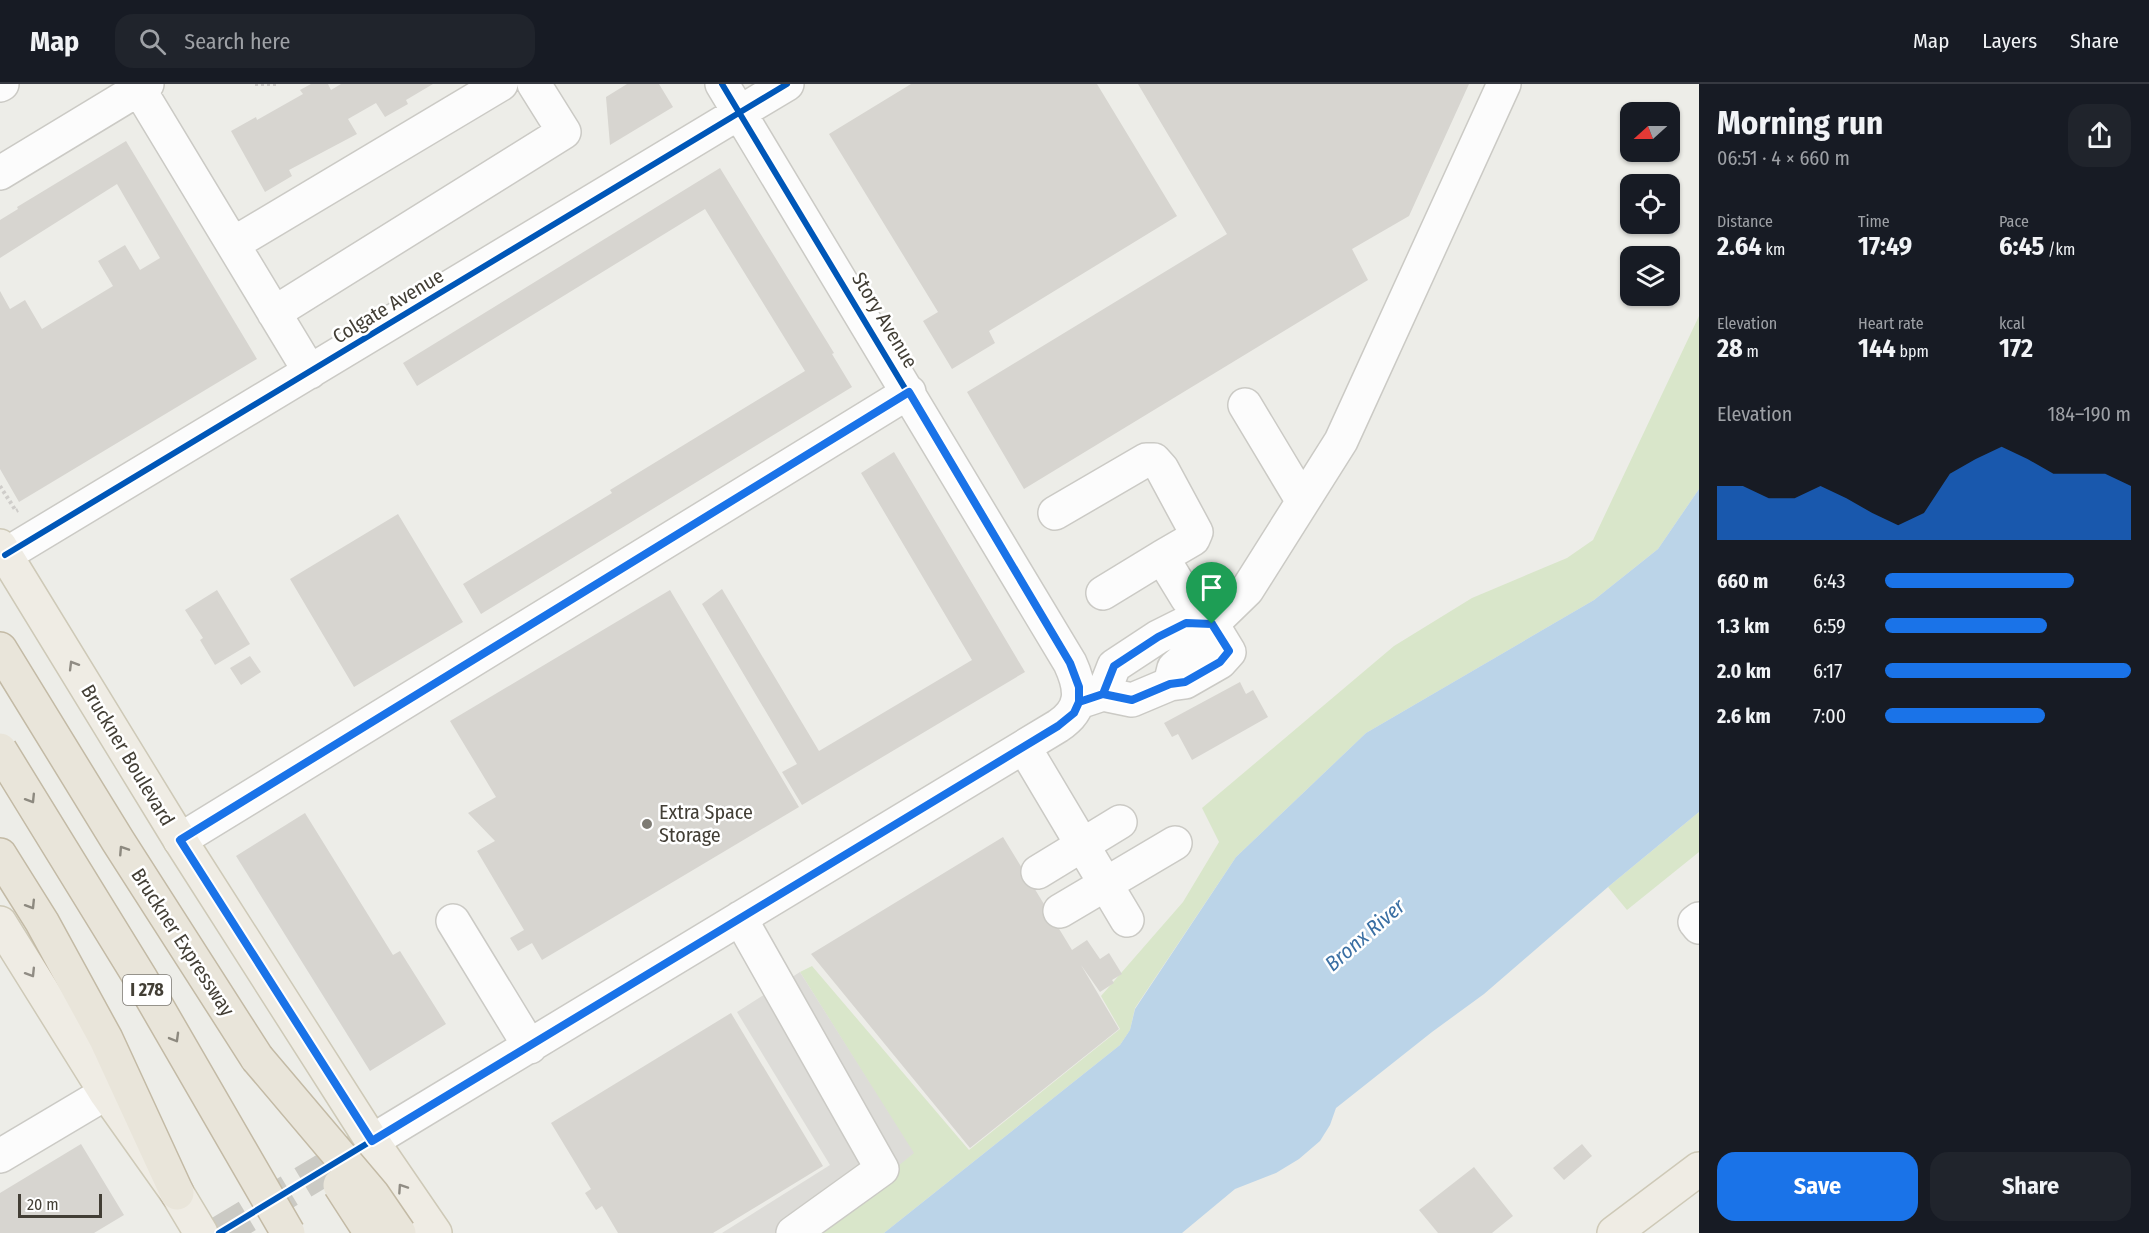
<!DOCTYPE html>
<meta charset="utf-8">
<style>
body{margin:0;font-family:"Fira Sans Condensed",sans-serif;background:#20242c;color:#f1f3f6;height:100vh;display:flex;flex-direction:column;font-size:22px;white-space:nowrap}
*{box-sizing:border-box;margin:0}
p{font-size:20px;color:#9ea1a6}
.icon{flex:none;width:33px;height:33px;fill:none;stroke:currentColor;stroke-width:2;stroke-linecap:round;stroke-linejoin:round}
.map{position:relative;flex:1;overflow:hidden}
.sheet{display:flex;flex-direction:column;background:#171b24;width:450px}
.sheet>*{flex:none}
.needle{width:39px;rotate:249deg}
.buttons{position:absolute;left:1620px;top:18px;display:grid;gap:12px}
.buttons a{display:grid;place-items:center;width:60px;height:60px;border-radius:12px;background:#171b24;box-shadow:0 2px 4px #0004;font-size:30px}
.scale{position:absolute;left:18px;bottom:15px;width:84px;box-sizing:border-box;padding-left:6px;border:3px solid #423e35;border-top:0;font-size:16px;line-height:21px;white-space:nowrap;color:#423e35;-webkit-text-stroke:4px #fff;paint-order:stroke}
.pin{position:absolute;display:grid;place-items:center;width:51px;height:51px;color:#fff;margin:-62px -26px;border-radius:50% 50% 50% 0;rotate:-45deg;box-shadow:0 0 6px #0007}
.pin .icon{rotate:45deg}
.round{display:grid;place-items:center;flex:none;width:63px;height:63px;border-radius:18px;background:#20242c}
.overview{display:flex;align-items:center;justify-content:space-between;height:102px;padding:0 18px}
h1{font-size:33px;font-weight:700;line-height:45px}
.metrics{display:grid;grid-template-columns:repeat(3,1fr);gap:9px;height:102px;padding:6px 18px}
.metrics div{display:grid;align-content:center}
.metrics b{font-size:26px;font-weight:700}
.metrics small{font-size:16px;font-weight:400}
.metrics p{font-size:16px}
.chart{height:168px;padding:12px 18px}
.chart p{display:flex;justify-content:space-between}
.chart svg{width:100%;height:108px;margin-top:6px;fill:#1a73e8;opacity:.7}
.primary-button{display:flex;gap:12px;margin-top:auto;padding:12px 18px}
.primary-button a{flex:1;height:69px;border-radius:18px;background:#1a73e8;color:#fff;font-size:24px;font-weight:700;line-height:69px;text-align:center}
.primary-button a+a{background:#20242c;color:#f1f3f6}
ul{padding:0 18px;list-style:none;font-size:20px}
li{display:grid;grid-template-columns:96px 72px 1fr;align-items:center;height:45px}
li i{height:15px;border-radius:8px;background:#1a73e8}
header{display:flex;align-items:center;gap:36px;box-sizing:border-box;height:84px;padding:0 30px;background:#171b24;border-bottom:2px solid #363941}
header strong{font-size:28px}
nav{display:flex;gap:33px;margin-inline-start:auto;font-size:21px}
.search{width:420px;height:54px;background:#20242c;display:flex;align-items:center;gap:15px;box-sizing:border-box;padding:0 21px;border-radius:18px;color:#9ea1a6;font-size:22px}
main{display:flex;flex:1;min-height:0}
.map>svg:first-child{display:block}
.green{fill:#d9e6ca}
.parking{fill:#dddcd8}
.water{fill:#bbd4e8}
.building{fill:#d7d5d0}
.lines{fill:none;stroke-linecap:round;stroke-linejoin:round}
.major-tunnel{stroke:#cbcac4;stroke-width:33;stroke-dasharray:33 16;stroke-linecap:butt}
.minor-casing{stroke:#cbcac5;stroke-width:36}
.major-casing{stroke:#cec9b7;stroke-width:36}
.highway-casing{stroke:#c3baa5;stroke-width:36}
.path{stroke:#cfcdca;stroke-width:4;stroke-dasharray:3 3;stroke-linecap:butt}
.minor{stroke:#fcfcfc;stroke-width:33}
.major{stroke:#efece4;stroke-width:33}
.highway{stroke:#e9e5da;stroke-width:33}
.highway-bridge-casing{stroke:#c3baa5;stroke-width:36;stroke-linecap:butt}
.highway-bridge{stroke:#e9e5da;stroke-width:33}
.cycleway-casing{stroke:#fff;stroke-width:10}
.cycleway{stroke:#0057b8;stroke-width:6}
.oneway{stroke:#908c84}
.oneway2{stroke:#8d897f}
.route-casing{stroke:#fff;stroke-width:12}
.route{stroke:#1a73e8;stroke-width:8}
.poi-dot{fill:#7e7b74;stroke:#fff;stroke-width:2}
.labels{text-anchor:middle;stroke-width:5;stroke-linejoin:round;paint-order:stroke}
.shield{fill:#fff;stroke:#7b7872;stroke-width:1.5}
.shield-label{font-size:18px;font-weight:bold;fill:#423e35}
.street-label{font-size:20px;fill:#423e35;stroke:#fff}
.poi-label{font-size:20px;fill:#423e35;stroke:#fff;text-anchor:start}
.water-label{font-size:21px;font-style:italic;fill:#3a6fa3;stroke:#fff}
</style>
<header>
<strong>Map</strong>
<div class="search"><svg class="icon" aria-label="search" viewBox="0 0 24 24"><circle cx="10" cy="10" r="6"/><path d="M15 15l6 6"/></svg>Search here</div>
<nav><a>Map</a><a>Layers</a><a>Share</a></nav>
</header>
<main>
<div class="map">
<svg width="1699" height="1149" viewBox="0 0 1699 1149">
<rect width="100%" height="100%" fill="#edede8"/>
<path class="green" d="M1699,232v173l-41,60 -64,51 -228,133 -130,124 -101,151 -5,22 -10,15 -236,188h-68l97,-80 -113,-181 12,-6 157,184 151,-121 -19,-33 82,-94 36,-60 -17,-34 192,-162 78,-48 95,-40 26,-18z
M1699,728v40l-72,58 -19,-23z"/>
<path class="parking" d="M800,888l114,181 -98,80h-94l108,-68 -93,-153z"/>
<path class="water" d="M1699,405v323l-91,75 -124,107 -52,38 -96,76 -6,17 -10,16 -21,18 -23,14 -41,16 -53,44h-298l236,-188 10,-15 5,-21 101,-152 130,-124 228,-133 64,-51z"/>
<path class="building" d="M311,0h17l3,6 10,-6h92l-27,16 2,4 -23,13 -9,-14 -28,16 9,15 -68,36 3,6 -27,16 -34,-61 25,-14 1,3 46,-26 -3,-4z
M627,0h32l14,23 -63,38 -4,-48z
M911,0h186l80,132 -188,115 6,12 -43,26 -29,-48 15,-9 -109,-178z
M1138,0h331l-60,132 -57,33 16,31 -344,209 -57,-97 260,-158z
M126,57l131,218 -238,143 -19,-33v-178l10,18 15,-9 17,29 71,-43 -15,-25 27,-16 15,25 20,-12 -43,-74 -117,74v-38l18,-11 -1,-2z
M720,84l114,185 -2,1 20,33 -371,227 -18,-30 149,-91 -2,-3 195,-119 -100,-162 -288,177 -14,-23z
M894,368l131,220 -223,133 -20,-33 15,-8 -95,-160 20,-15 97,162 153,-91 -111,-187z
M398,430l65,108 -109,65 -64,-108z
M217,506l33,54 -35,21 -15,-25 3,-2 -18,-28z
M670,506l129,217 -257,153 -10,-17 -14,8 -8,-13 14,-8 -47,-79 18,-10 -27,-28 28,-16 -46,-76z
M250,572l11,16 -20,13 -11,-17z
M1240,598l6,12 7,-4 15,27 -76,43 -14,-26 -6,3 -8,-14z
M305,729l88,142 7,-4 46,73 -76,47 -134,-215z
M1003,753l69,113 15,-10 13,19 9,-6 13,21 -10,6 2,3 -14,9 -19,-27 38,64 -149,119 -159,-194z
M731,929l92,153 -110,67h-95l-16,-27 -6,4 -11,-17 6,-4 -40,-66z
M81,1060l43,71 -30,18h-94v-40z
M1582,1060l10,12 -28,24 -11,-12z
M1474,1083l39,49 -21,17h-54l-19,-23z"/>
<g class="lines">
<path class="major-tunnel" d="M219,1149l146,-88"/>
<g class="minor-casing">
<path id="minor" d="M0,1l2,-1
M139,5l171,283
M0,89l147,-89
M233,160l268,-160
M274,229l290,-181 -30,-48
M1245,321l57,95
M1055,429l91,-53h8l8,9 34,63 -3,7 -31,18 25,41 25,26 17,28 -9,10 -35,20 -15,2 -38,16 -29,-6 -24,8
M5,471l782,-471
M1103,509l59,-36
M1170,600l4,-16 35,-30 3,-14 35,-34 94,-149 163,-357
M1103,610l11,-28 44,-29 28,-14 26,1
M1024,663l103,173
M180,756l729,-448
M1038,788l82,-50
M1060,827l115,-68
M740,834l142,251 -89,64
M1699,835l-4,3 4,5
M453,837l77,126
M372,1057l686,-415c26,-17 24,-37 12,-63l-348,-579
M0,1072l106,-63"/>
</g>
<g class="major-casing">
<path id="major" d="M0,462l180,294 192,301 63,92
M0,839l106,170 71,100 24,40
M1614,1149l85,-64"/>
</g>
<g class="highway-casing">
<path id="highway" d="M0,565l118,192 139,217
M0,771l42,67 64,117 71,154"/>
</g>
<path class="path" d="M255,0h23
M0,402l16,25 2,-1"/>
<use href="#minor" class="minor"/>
<use href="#major" class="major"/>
<use href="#highway" class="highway"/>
<g class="highway-bridge-casing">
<path id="highway-bridge" d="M0,666l141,229 147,254
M257,974l116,137 26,38
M340,1101l31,48"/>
</g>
<use href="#highway-bridge" class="highway-bridge"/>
<g class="cycleway-casing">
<path id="cycleway" d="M5,471l782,-471
M219,1149l839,-507c26,-17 24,-37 12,-63l-348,-579"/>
</g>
<use href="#cycleway" class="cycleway"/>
</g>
<defs><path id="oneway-chevron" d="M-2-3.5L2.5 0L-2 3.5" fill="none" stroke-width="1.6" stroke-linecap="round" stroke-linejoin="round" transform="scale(1.5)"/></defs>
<g class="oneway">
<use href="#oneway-chevron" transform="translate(73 581) rotate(-121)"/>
<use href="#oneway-chevron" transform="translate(31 889) rotate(58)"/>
<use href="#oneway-chevron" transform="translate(402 1104) rotate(-124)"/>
</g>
<g class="oneway2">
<use href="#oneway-chevron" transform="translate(31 715) rotate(58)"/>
<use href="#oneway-chevron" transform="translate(123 766) rotate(-123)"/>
<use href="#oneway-chevron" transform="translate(31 821) rotate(58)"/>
<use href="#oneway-chevron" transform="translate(175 954) rotate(60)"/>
</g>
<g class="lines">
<g class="route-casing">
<path id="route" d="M1212,540l-26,-1 -28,14 -44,29 -11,28 -24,8 -5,11 -16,13 -686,415 -192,-301 729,-448 161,271 9,24v15l24,-8 29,6 38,-16 15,-2 35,-20 9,-11 -17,-27"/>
</g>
<use href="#route" class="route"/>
</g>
<circle class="poi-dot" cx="647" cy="740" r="6"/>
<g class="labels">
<rect class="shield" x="123" y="891" width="48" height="30" rx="4.5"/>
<g class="shield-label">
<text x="147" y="912">I 278</text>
</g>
<g class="street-label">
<text transform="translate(388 222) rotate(-31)" y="7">Colgate Avenue</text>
<text transform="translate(885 236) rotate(59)" y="7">Story Avenue</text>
<text transform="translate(128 671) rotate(59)" y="7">Bruckner Boulevard</text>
<text transform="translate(183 858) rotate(57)" y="7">Bruckner Expressway</text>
</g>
<g class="poi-label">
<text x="659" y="735">Extra Space<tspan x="659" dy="23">Storage</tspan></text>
</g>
<g class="water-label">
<text transform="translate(1365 851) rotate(-41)" y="7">Bronx River</text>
</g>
</g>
</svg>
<div class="buttons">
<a><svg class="needle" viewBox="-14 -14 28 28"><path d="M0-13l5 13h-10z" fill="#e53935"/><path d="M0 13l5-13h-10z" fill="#9ea1a6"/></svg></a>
<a><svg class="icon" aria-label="locate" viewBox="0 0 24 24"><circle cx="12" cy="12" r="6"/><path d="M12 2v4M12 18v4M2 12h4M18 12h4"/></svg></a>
<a><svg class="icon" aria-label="layers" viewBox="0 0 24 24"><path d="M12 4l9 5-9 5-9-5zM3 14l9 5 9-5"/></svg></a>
</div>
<div class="scale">20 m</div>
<div class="pin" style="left:1212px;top:540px;background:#1e9e55"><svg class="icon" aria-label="arrive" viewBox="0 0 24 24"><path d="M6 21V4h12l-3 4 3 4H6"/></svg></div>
</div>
<section class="sheet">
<div class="overview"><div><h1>Morning run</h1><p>06:51 · 4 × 660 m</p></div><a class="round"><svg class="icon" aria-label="share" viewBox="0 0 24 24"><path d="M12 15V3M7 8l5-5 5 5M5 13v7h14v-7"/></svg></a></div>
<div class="metrics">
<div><p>Distance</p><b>2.64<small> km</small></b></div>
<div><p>Time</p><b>17:49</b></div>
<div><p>Pace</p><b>6:45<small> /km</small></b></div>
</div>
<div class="metrics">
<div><p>Elevation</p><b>28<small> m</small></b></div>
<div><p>Heart rate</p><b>144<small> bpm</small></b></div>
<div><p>kcal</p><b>172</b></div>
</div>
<div class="chart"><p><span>Elevation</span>184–190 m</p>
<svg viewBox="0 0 160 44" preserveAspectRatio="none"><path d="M0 44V22L10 22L20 27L30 27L40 22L50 27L60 33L70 38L80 33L90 17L100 11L110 6L120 11L130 17L140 17L150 17L160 22V44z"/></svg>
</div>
<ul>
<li><b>660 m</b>6:43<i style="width:77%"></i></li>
<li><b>1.3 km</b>6:59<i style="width:66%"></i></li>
<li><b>2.0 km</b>6:17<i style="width:100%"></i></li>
<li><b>2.6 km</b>7:00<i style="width:65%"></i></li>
</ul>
<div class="primary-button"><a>Save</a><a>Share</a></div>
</section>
</main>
